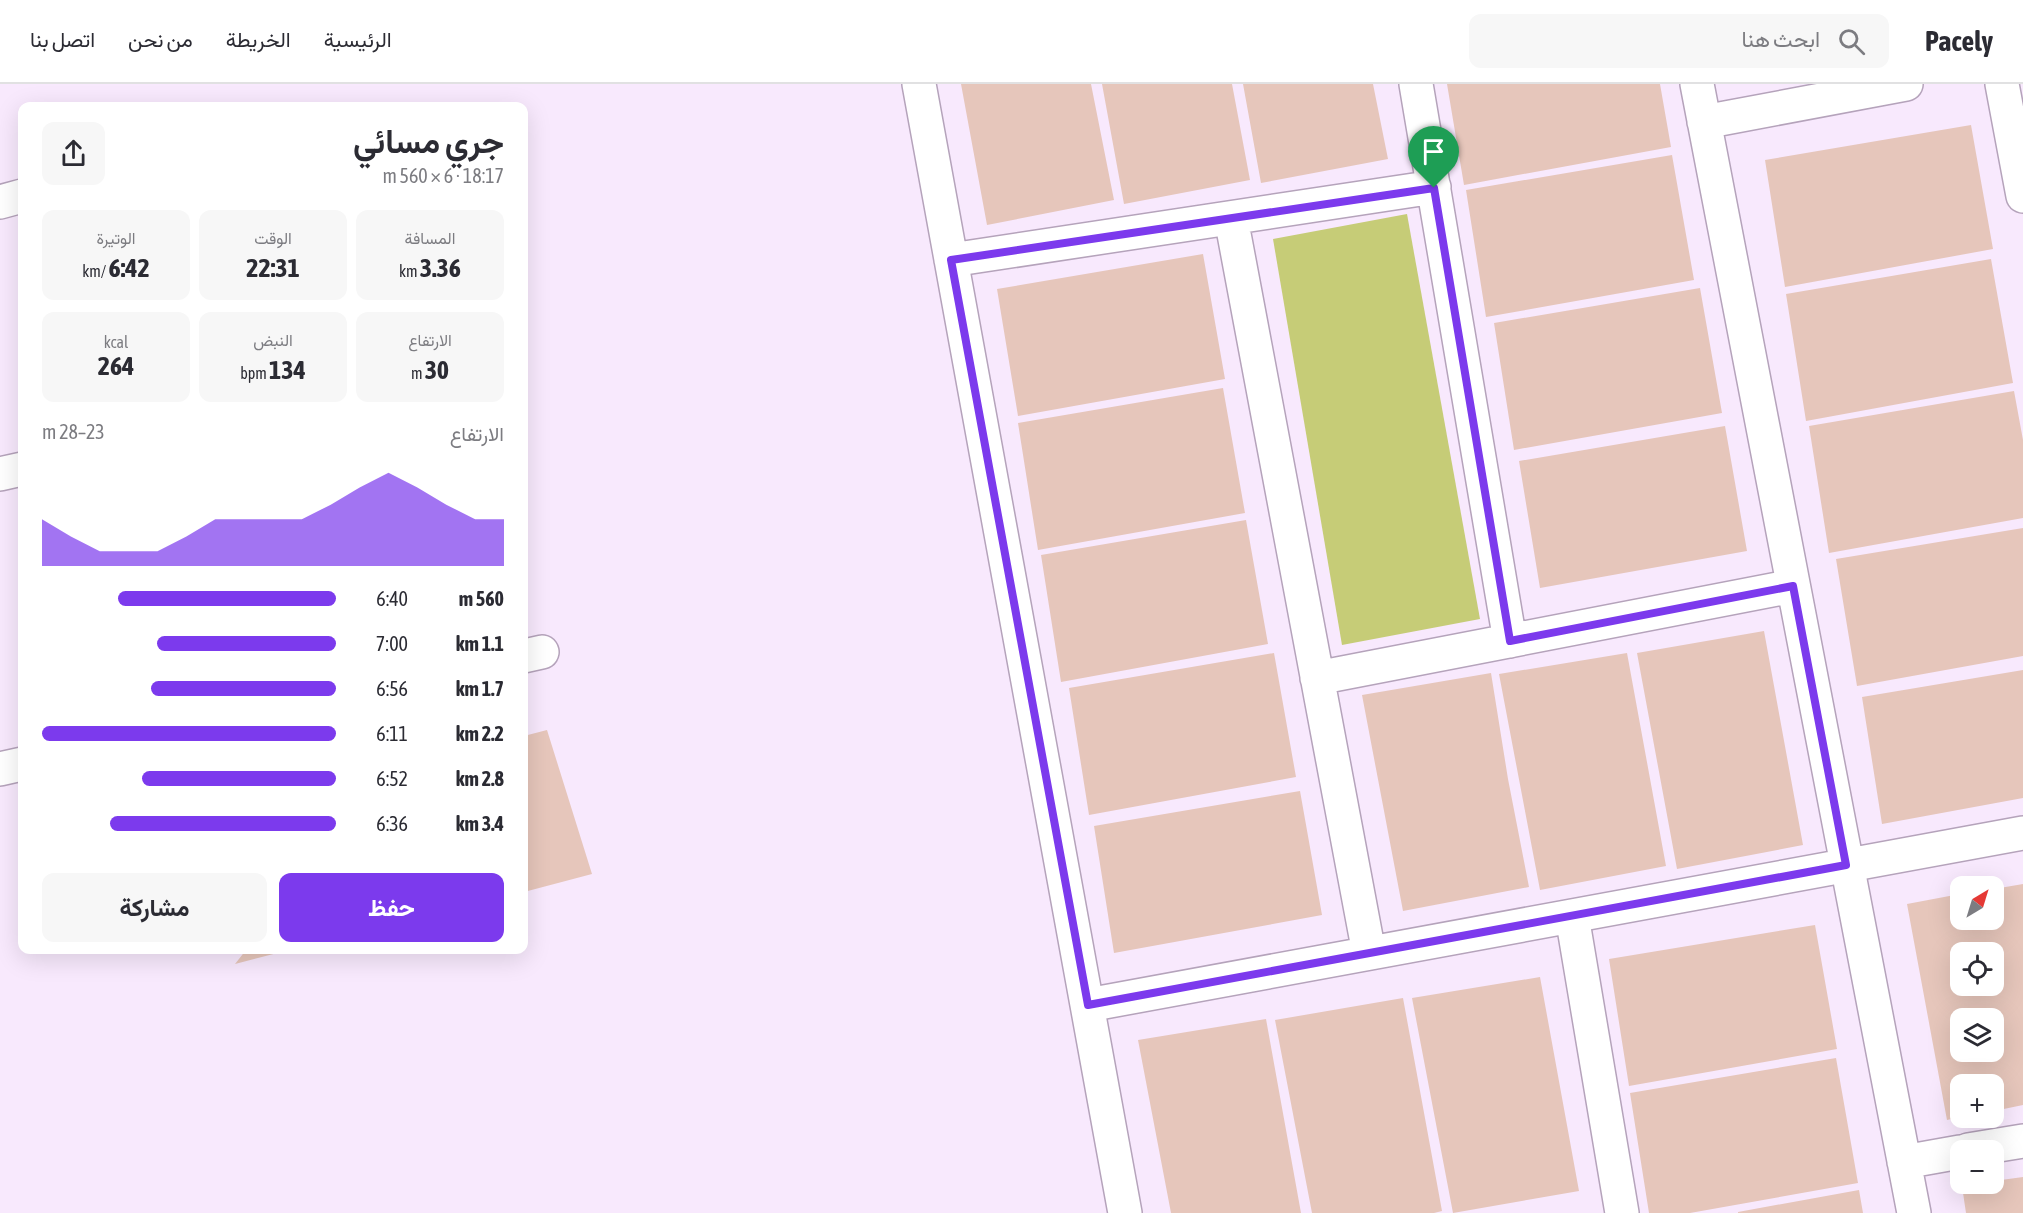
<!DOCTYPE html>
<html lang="ar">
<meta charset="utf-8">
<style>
body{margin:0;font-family:"Asap Condensed",Vazirmatn,sans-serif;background:#f7f7f7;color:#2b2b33;direction:rtl;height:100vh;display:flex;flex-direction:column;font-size:22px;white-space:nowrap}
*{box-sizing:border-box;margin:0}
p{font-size:20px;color:#7c7c81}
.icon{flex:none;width:33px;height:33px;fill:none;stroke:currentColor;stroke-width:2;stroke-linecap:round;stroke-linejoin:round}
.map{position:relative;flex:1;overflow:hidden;direction:ltr}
.sheet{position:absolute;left:18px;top:18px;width:510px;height:852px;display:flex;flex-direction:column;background:#fff;border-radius:12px;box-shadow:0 6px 24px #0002;direction:rtl}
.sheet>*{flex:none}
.needle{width:39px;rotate:38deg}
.tools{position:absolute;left:1950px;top:792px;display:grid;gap:12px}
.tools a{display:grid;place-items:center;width:54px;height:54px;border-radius:12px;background:#fff;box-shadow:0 6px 24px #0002;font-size:30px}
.pin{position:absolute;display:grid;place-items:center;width:51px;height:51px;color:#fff;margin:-62px -26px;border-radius:50% 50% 50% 0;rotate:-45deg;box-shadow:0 0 6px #0007}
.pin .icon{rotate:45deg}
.round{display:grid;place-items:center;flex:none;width:63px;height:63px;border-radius:12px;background:#f7f7f7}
.summary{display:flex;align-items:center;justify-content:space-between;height:102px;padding:0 24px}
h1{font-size:33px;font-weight:700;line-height:45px}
.metrics{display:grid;grid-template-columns:repeat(3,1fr);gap:9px;height:102px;padding:6px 24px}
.metrics div{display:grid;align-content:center;border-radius:12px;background:#f7f7f7;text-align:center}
.metrics b{font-size:26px;font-weight:700}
.metrics small{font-size:16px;font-weight:400}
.metrics p{font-size:16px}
.chart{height:168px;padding:12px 24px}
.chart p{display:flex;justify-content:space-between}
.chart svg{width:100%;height:108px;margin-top:6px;fill:#7c3aed;opacity:.7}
.primary-button{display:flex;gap:12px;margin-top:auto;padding:12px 24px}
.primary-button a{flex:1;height:69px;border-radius:12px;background:#7c3aed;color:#fff;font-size:24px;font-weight:700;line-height:69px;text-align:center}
.primary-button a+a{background:#f7f7f7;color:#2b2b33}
ul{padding:0 24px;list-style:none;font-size:20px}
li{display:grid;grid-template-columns:96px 72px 1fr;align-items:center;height:45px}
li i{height:15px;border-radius:8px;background:#7c3aed}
header{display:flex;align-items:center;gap:36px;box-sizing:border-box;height:84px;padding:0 30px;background:#fff;border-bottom:2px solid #e1e1e2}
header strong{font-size:28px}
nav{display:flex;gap:33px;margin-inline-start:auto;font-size:21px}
.search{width:420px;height:54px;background:#f7f7f7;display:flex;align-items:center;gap:15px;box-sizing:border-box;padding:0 21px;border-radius:12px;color:#7c7c81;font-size:22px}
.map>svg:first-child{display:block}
.green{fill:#c6cc77}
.building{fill:#e6c6bb;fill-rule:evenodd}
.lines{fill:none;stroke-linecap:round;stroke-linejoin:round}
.street-casing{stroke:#b5a3bb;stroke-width:36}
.street{stroke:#fff;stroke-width:33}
.route-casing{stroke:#fff;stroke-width:12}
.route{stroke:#7c3aed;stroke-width:8}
</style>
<header>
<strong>Pacely</strong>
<div class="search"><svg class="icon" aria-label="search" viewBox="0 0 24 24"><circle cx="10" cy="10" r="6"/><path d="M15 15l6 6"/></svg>ابحث هنا</div>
<nav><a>الرئيسية</a><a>الخريطة</a><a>من نحن</a><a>اتصل بنا</a></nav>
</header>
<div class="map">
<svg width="2023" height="1129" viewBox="0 0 2023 1129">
<rect width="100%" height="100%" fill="#f8e9fd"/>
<path class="green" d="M1407,130l73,405 -138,26 -69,-406z"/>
<path class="building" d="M961,0h130l23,116 -127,25z
M1102,0h130l18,96 -126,24z
M1243,0h130l15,75 -127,24z
M1447,0h213l11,63 -207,38z
M1971,41l22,124 -208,38 -20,-127z
M1672,71l22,125 -208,37 -20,-127z
M1203,170l22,125 -207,37 -21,-127z
M1991,175l22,124 -207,38 -20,-127z
M1700,204l22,125 -208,37 -20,-127z
M1223,304l22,125 -207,37 -20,-127z
M2014,307l9,49v78l-194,35 -20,-127z
M1725,342l22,125 -207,37 -21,-127z
M1246,436l22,124 -207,38 -20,-127z
M2023,444v128l-166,30 -21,-127z
M1764,547l39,214 -126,24 -40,-216z
M1274,569l22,124 -207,38 -20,-127z
M1627,569l39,213 -126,24 -41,-216z
M2023,586v128l-141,26 -20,-127z
M1491,589l17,106 21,108 -126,24 -41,-216z
M547,646l45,144 -68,18v-156z
M1300,707l22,124 -208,38 -20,-127z
M2023,800v221l-29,6v-27h-34v33l-13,3 -40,-216 53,-10v26h34v-31zM1960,868h34v34h-34zM1960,934h34v34h-34z
M1815,841l22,124 -208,37 -20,-127z
M246,866h43l-54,14z
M1540,893l39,214 -126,22 -41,-215z
M1403,914l39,213 -8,2h-122l-37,-193z
M1266,935l35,194h-130l-33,-173z
M1836,974l22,125 -168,30h-41l-19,-120z
M2023,1093v36h-57l-4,-27 32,-2v-3z
M1859,1106l4,23h-125v-1z"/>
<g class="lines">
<g class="street-casing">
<path id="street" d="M919,0l206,1129
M1416,0l94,557
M1697,0l217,1129
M2002,0l21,112
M1704,38l202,-38
M0,118l22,-6
M1231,134l138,735
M951,176l483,-73
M0,390l22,-5
M524,572l18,-4
M1317,594l476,-92
M0,685l22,-5
M1572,832l50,297
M1088,921l935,-172
M1968,1066l55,-9
M1904,1078l56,-10"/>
</g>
<use href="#street" class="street"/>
</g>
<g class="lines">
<g class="route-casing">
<path id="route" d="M1434,104l76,453 283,-55 53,279 -758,140 -137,-745z"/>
</g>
<use href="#route" class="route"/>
</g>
</svg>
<div class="tools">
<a><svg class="needle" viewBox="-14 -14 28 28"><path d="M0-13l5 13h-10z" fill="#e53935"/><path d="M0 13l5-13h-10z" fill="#7c7c81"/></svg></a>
<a><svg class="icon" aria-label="locate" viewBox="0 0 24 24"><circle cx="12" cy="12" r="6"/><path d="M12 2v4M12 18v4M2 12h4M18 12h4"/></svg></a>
<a><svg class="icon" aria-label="layers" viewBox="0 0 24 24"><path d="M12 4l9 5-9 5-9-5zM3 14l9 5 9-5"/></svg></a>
<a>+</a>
<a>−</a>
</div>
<div class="pin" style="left:1434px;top:104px;background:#1e9e55"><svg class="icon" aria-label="arrive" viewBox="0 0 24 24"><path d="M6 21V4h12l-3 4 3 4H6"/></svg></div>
<section class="sheet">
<div class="summary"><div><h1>جري مسائي</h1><p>18:17 · 6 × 560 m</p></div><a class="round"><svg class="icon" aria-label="share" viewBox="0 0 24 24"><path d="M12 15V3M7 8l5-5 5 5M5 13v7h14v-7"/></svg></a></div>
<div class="metrics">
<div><p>المسافة</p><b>3.36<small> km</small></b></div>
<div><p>الوقت</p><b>22:31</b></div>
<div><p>الوتيرة</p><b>6:42<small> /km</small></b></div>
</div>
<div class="metrics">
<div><p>الارتفاع</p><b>30<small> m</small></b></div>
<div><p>النبض</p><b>134<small> bpm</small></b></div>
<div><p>kcal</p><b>264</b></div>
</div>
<div class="chart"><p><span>الارتفاع</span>23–28 m</p>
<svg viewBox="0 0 160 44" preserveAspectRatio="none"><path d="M0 44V25L10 32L20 38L30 38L40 38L50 32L60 25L70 25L80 25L90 25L100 19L110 12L120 6L130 12L140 19L150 25L160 25V44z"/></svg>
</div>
<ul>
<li><b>560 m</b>6:40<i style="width:74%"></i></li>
<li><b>1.1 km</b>7:00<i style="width:61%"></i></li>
<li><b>1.7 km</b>6:56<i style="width:63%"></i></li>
<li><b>2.2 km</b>6:11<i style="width:100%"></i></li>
<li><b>2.8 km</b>6:52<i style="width:66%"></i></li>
<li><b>3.4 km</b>6:36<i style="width:77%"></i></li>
</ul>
<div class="primary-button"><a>حفظ</a><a>مشاركة</a></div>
</section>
</div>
